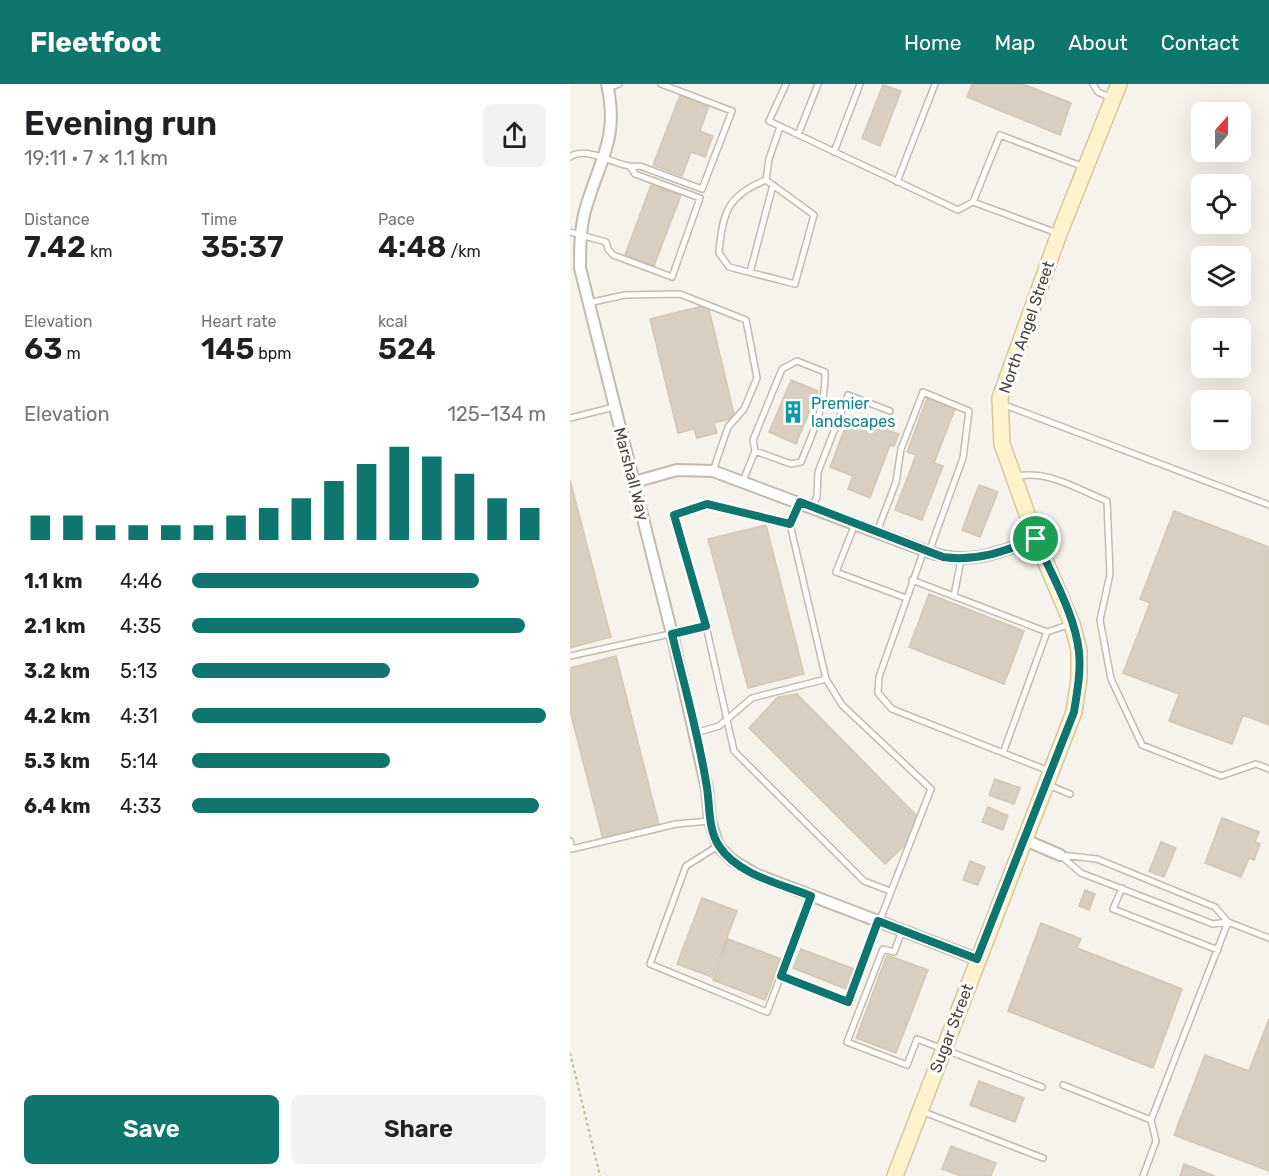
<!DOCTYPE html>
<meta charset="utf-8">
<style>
body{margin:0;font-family:Rubik,sans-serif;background:#f2f2f2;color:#202124;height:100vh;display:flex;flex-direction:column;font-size:22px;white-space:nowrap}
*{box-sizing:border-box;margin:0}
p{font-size:20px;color:#757577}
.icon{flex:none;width:33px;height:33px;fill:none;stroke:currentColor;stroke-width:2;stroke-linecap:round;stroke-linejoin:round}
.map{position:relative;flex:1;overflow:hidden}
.drawer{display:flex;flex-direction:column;background:#fff;width:570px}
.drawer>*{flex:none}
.needle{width:39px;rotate:21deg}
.fabs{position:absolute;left:621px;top:18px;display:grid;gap:12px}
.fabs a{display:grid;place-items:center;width:60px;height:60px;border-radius:9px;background:#fff;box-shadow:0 6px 24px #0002;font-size:30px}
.pin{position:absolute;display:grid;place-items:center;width:51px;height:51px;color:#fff;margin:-26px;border:3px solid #fff;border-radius:50%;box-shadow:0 2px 6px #0007}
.round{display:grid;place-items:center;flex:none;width:63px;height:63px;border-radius:9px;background:#f2f2f2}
.overview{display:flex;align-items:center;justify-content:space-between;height:102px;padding:0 24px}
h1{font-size:33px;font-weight:600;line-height:45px}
.figures{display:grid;grid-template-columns:repeat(3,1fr);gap:9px;height:102px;padding:6px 24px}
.figures div{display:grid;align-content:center}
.figures b{font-size:30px;font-weight:600}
.figures small{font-size:16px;font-weight:400}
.figures p{font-size:16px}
.chart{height:168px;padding:12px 24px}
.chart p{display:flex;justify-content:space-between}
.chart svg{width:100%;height:108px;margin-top:6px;stroke:#0f766e;stroke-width:6}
.button{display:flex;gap:12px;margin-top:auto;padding:12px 24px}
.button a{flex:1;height:69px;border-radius:9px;background:#0f766e;color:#fff;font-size:24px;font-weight:600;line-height:69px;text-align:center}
.button a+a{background:#f2f2f2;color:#202124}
ul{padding:0 24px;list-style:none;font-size:20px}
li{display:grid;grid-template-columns:96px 72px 1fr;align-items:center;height:45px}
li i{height:15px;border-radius:8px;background:#0f766e}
header{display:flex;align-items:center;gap:36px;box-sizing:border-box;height:84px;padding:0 30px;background:#0f766e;color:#fff}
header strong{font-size:28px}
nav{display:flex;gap:33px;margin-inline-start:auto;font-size:21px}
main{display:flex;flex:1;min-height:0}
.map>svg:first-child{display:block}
.building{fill:#d8cfc1;stroke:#d3c7b4;stroke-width:1.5}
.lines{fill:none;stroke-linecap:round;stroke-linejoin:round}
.lane-casing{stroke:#c2bbae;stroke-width:8}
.street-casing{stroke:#c2bbae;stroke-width:14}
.secondary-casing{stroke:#d6c79b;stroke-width:18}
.path{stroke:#c4b79f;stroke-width:2;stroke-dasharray:3 3;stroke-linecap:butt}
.lane{stroke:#fff;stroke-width:5}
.street{stroke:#fff;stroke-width:10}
.secondary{stroke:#fff3cd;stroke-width:15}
.route-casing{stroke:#fff;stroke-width:12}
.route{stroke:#0f766e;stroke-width:8}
.labels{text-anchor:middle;stroke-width:6;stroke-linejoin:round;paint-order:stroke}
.street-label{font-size:16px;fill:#4b4439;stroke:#fff}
.culture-label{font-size:16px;fill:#0d838f;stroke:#fff;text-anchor:start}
</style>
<header>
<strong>Fleetfoot</strong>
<nav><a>Home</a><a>Map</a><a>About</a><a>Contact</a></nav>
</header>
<main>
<section class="drawer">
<div class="overview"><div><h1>Evening run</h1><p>19:11 · 7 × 1.1 km</p></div><a class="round"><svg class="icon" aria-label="share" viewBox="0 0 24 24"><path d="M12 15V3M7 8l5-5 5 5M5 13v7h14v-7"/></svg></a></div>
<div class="figures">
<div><p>Distance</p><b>7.42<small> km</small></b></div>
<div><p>Time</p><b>35:37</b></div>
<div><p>Pace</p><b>4:48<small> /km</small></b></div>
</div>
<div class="figures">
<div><p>Elevation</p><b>63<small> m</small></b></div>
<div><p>Heart rate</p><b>145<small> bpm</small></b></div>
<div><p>kcal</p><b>524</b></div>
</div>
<div class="chart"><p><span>Elevation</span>125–134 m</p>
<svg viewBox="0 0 160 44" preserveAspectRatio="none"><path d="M5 44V34M15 44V34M25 44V38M35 44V38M45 44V38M55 44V38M65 44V34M75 44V31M85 44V27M95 44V20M105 44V13M115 44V6M125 44V10M135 44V17M145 44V27M155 44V31"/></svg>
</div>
<ul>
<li><b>1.1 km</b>4:46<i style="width:81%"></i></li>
<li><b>2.1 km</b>4:35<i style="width:94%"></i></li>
<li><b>3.2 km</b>5:13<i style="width:56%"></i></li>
<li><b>4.2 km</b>4:31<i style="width:100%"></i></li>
<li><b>5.3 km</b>5:14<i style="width:56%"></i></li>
<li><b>6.4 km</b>4:33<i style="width:98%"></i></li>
</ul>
<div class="button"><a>Save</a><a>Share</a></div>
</section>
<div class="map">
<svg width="699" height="1092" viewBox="0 0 699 1092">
<rect width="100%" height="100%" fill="#f6f3ec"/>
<path class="building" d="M402,0h51l48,19 -11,32 -93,-38z
M313,1l18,6 -21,55 -18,-8z
M110,11l29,11 -9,25 13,5 -8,21 -14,-5 -9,24 -29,-11z
M81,101l30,10 -27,71 -29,-11z
M132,222l7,3 26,109 -21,5 3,10 -20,5 -3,-9 -16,4 -28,-114z
M221,296l27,11 -22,53 -27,-12z
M357,314l28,11 -21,54 9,3 -21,54 -27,-10 21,-55 -9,-3z
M279,334l50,16 -5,12 -4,-1 -20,53 -22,-9 5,-13 -23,-9z
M0,396l41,157 -41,11z
M409,401l19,7 -18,45 -18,-7z
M604,427l95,36v178l-26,-10 -11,29 -63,-23 10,-27 -56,-21 27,-70 -10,-4z
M196,441l38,149 -56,14 -40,-149z
M359,510l95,37 -20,53 -95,-37z
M46,572l43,169 -56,14 -33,-128v-43z
M227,610l120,122 -8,25 -24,23 -136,-136 29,-31z
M425,695l25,9 -6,16 -25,-9z
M418,723l20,9 -5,14 -21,-8z
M652,734l37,14 -4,10 5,2 -6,16 -5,-2 -8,19 -36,-14z
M591,758l15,6 -12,29 -15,-6z
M400,777l15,6 -7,18 -15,-5z
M515,806l10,4 -6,16 -10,-4z
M132,814l35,13 -25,66 -35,-13z
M471,839l40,16 -4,9 105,41 -29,79 -145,-57z
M158,855l53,20 -16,41 -52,-20z
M231,865l53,20 -8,20 -53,-21z
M317,871l41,15 -32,83 -40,-15z
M699,935v152l-95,-36 31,-80 44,16z
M409,997l45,17 -9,24 -45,-17z
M381,1062l45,17 -5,13h-30l-19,-7z
M614,1080l31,12h-35z"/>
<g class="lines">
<g class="lane-casing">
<path id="lane" d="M216,0l-17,37 189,89 15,-8
M523,0l5,8 13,6
M38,4l11,-4
M228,51l20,-51
M264,68l26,-68
M0,73c19,-13 49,13 70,9l62,23 30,-78 -71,-27
M196,96c-38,15 -44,33 -47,73l10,14 66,17 19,-69 -48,-35 3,-21 11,-32
M327,98l38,-98
M0,148l36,10 2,7 5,6 59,22 28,-79 -65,-24 -4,-6
M487,149l-84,-31 27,-67 84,32
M180,188l23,-87
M18,219l37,-8 55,-1 66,26 11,58 -13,31 -16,18 -15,44
M432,320l267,101
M0,334l44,-11
M444,393c31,-9 65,13 93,24l3,73 -10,46 11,59 31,66 79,31 35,-12 13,5
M173,397l12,-30 -2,-11 29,-71 15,-8 28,11c1,32 -12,61 -24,90l-10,2 -36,-13
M242,423l5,-10 1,-25 30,-77 42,16
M220,440l-83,-20 -33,11 32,111 28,125 130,130 26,10
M285,440l-19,48 70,26
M307,448l19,-50 5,-33 22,-57 46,19 -6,47 -34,94
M354,466l-45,127 -1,16 14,16 157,62
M342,496l135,52 24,-8
M384,512l7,-36
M0,572l136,-30
M125,649l24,-7 33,-28 74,-19
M433,669l44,-121
M478,701l22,9
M0,757l2,8 104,-25 33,-3
M148,762l-32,20 -36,98 117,48 44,-116
M490,771l21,18 132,51 15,-2 41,16
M491,771l36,4 118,48 13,15
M552,804l-9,21 105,41
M332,847l-8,21 -11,-3 -36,93 60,23 10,-26 125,48
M211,892l67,26 83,-213 -89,-84 -16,-26 -36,-155 9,-20
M493,1001l88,35
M351,1027l122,47
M573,1092l13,-35 -5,-21 77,-198"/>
</g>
<g class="street-casing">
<path id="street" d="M37,0c12,53 -6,73 -20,120 -7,21 -7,43 -7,64l92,366 35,155 3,32 8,25 14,14 23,14 222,85
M64,398l43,-12 36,1 216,81c39,14 69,1 107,-13
M455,756l35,15"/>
</g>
<g class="secondary-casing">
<path id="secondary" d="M325,1092l179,-464 5,-33v-29l-7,-26 -36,-85 -34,-95 -2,-46 59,-164 60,-150"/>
</g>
<path class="path" d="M0,969l30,123"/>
<use href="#lane" class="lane"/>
<use href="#street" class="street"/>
<use href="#secondary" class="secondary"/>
</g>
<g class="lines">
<g class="route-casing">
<path id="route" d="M230,418l143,55c34,5 61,-6 93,-18 15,35 39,75 43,113 2,21 -2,40 -5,60l-97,247 -99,-38 -30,81 -67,-26 30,-80c-30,-12 -73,-21 -92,-50 -11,-17 -9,-39 -12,-58 -8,-52 -23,-103 -35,-154l34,-8 -32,-111 33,-11 83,20z"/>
</g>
<use href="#route" class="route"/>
</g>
<defs>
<g id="building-bare" transform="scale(1.8)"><path d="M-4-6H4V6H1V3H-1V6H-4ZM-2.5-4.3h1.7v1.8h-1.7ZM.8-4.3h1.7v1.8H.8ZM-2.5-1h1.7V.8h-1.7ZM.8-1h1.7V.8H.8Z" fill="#0f9aa8" stroke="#fff" stroke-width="2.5" paint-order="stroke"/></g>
</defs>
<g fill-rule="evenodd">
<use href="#building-bare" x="223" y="328"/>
</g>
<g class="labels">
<g class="street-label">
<text transform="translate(456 243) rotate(-71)" y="6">North Angel Street</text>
<text transform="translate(62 390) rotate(75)" y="6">Marshall Way</text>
<text transform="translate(381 944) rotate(-69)" y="6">Sugar Street</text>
</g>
<g class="culture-label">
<text x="241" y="325">Premier<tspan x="241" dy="18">landscapes</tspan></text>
</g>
</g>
</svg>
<div class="fabs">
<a><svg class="needle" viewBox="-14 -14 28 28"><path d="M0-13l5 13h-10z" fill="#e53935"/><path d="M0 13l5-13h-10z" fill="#757577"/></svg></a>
<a><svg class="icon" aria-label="locate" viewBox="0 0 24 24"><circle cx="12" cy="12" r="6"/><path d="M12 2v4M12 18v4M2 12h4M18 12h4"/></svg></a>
<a><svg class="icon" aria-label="layers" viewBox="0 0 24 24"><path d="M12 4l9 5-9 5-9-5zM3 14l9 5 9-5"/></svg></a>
<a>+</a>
<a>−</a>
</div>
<div class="pin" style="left:466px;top:455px;background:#1e9e55"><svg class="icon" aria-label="arrive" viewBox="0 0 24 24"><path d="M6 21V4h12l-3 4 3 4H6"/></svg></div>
</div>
</main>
